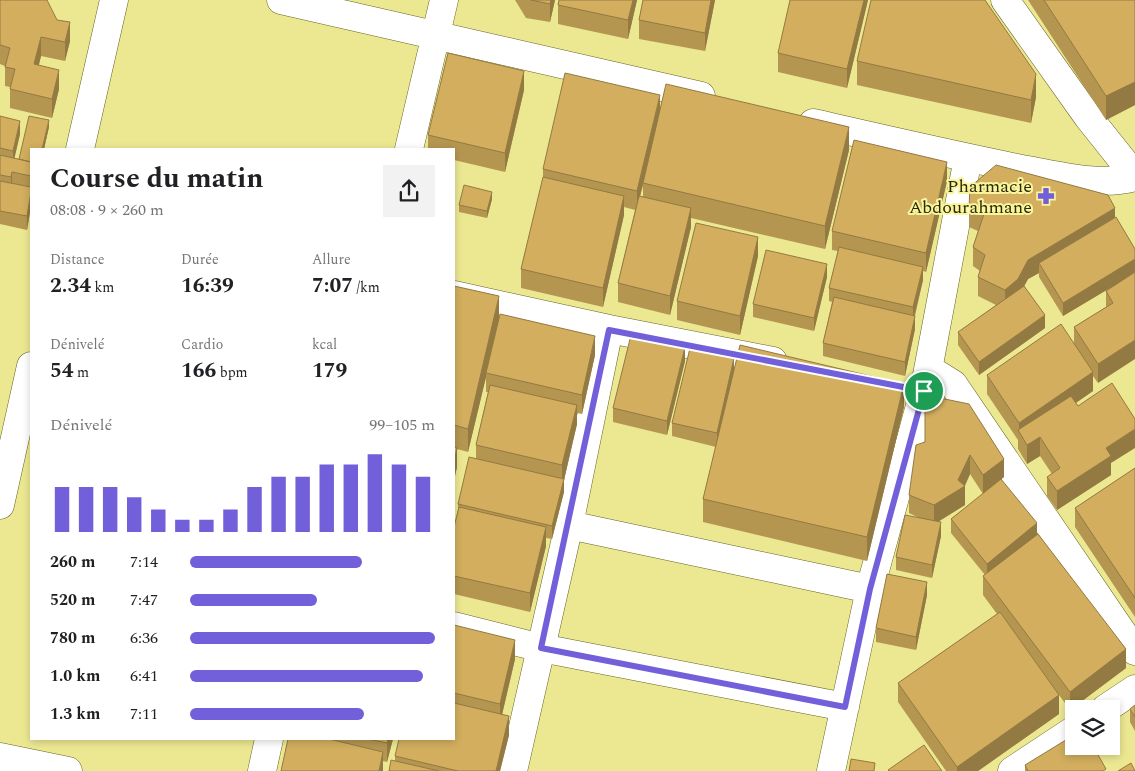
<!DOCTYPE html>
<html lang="fr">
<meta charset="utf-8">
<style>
body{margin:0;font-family:Spectral,serif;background:#f2f2f2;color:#202124;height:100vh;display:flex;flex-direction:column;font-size:19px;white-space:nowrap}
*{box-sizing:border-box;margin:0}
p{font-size:16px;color:#757577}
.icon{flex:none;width:28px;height:28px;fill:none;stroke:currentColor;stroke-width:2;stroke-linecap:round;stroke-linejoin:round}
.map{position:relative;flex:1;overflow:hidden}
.sheet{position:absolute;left:30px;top:148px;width:425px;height:592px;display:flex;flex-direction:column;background:#fff;border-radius:0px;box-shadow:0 2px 8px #0003}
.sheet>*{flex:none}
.buttons{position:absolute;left:1065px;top:700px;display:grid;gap:10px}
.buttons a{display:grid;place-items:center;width:55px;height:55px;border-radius:0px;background:#fff;box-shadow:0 2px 8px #0003;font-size:25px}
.pin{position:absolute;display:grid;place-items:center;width:42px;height:42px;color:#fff;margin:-21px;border:2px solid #fff;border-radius:50%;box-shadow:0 1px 5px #0007}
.round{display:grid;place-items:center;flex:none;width:52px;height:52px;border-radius:0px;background:#f2f2f2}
.head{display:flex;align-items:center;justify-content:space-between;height:85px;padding:0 20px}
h1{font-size:28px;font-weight:700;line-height:38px}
.stats{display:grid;grid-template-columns:repeat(3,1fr);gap:8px;height:85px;padding:5px 20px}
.stats div{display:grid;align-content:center}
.stats b{font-size:21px;font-weight:700}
.stats small{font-size:14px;font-weight:400}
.stats p{font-size:14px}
.chart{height:140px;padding:10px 20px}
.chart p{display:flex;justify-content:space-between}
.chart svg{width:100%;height:90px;margin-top:5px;stroke:#7260da;stroke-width:6}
ul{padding:0 20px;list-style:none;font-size:16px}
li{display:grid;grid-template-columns:80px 60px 1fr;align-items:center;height:38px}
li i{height:12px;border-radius:6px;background:#7260da}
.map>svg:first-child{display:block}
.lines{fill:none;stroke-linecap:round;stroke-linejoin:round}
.minor-casing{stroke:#686423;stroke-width:29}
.minor{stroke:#fff;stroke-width:28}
.wall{fill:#b59651;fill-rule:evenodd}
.shaded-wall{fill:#937a42}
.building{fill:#d2ae5e;stroke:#937a42}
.route-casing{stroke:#fff;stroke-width:10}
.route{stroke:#7260da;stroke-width:6}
.labels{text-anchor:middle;stroke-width:4;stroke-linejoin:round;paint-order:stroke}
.poi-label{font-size:18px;fill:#2c2a05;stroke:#f9f59f;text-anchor:end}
</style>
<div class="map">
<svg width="1135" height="771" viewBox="0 0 1135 771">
<rect width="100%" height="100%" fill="#ece892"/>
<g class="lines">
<g class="minor-casing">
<path id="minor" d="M281,0l420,96
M1005,0l83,117 47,59
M813,123c70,16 139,32 209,46 36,6 77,18 113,8
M80,149l34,-149
M409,149l35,-149
M454,295l155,34 164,32
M929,369l24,15 182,267
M0,505l31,-139
M569,525l301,64
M454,626l87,22 304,59
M1105,709l30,-20
M0,757l68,14
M262,771l7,-32
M513,771l56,-246 40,-196
M831,771l39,-182 54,-198 44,-233
M1012,771l62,-41"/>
</g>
<use href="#minor" class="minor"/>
</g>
<path class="wall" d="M0,0l57,20 13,21 -5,20 -24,-5 -2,9 20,24 -7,29 -42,-10v-21l-5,-1v-20l-5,-2z
M515,0h40l-5,22 -24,-4z
M637,0l-9,39 -70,-15v-19z
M643,0h72l-10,51 -66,-12v-19z
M868,0l-21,88 -69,-16v-19z
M1028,0h107v105l-29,15z
M857,61l179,36 -5,26 -174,-38z
M524,90l-19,82 -51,-12v-11h-26v-14z
M660,110l189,40 -24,99 -134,-31v9l-21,88 -52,-13v-19l17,-73 -11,-3v8l-21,92 -82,-19v-19l22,-92v-8zM643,186v11l-3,-1z
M0,116l20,18 -6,24 5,1 30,-32 -5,22h-13v57l-4,24 -27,-6z
M947,181l-21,91 -3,-1v9l-8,36v13l-10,47 -82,-20v-13l9,-41 -3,-1v-13l9,-37 -6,-1v-19z
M492,199l-5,19 -28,-6v-7z
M969,208l146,9 20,32 -37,134 -5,-7v15l-17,12 35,60v12l-54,35 -10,-14v-19l5,-3 -12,-18 -13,8 -9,-15v-9l-31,-46v-19l87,-31v-17l32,-20v-16l16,-10 -59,35 -24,-39v-4l-11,6 -4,7 21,42 -66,47 -21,-30v-13l38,-27 -18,-9v-19l2,-6 -7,-5v-19l5,-16 -9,-4z
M758,256l-18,79 -63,-15v-19z
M827,277l-13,54 -61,-14v-13z
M454,286l45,30 96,39 -13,59 -5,-1v11l-13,56v12l-12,47 -6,-1v8l-16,66 -76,-18v-67l4,-17v-6l18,-46v-13l12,-53h-2v-15l-18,75 -11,-3v18l-3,13z
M685,361l-18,74 -54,-13v-14z
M734,369l170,38 -37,154 -164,-39v-23l13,-52 -44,-11v-13z
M925,411l79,66 -3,2 36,56 89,133 -56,42 -11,-15v19l-81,57h-32l-48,-69v-19l99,-69 -14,-19v-19l2,-1 -34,-42v-14l32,-25 -13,-20 -5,12v19l-27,17 3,14 -9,42 -36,-8v-13l23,-39 -10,-5v-18l16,-53z
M1135,468v149l-60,-90v-19z
M927,595l-11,55 -40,-8v-14z
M454,625l61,34 -13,56 7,20 -9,36h-111l6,-10v-5l59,-17z
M1135,705v26l-5,-9v-13z
M288,739h105l-6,23z
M1025,765l81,6h-81z"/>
<path class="shaded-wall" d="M551,0h4l-5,22v-18z
M633,0h4l-9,39v-19z
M711,0h4l-10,51v-18z
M864,0h4l-21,88v-19z
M70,22v19l-5,20v-19z
M41,37v19l-7,27v-19z
M59,70v19l-7,29v-19z
M524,71v19l-19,82v-19z
M1036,74v23l-5,26v-23z
M1135,82v23l-29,15v-24z
M660,95v19l-17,69 -6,27v-19z
M49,120v7l-5,22h-2z
M20,121v13l-7,31v-14z
M849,127v23l-24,99v-23z
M947,162v19l-21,91v-19z
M12,172v13l-1,6v-14z
M31,192v14l-4,24v-14z
M492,192v7l-5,19v-7z
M624,196v19l-21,92v-19z
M691,208v19l-21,88v-19z
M1115,208v19l-76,36v10l-11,6 -10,19 -13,11v-19l23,-30z
M758,237v19l-18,79v-19z
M1135,259v14l-72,43v-13z
M827,264v13l-13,54v-13z
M923,267v13l-10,41v-14z
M499,296v24l-13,53v4l-18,75v-23z
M1045,315v13l-66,47v-13z
M915,316v13l-10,47v-14z
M595,336v19l-13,59v-19z
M1135,340v19l-37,24v-19z
M685,347v14l-18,74v-14z
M734,358v14l-17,75v-14z
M1093,372v19l-70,48 -4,-7v-9z
M904,384v23l-37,154v-24z
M577,405v19l-13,56v12l-12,47v-13l10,-43v-18z
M1135,429v19l-24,15v12l-54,35v-19l49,-43z
M1040,437v19l-13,8v-19z
M457,448v19l-3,13v-19z
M970,455v19l-6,13 1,-1v19l-31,19v-19l24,-25z
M1004,459v18l-21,17v-19z
M941,522v14l-9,42v-13z
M1037,523v14l-50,40v-13z
M546,527v19l-16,66v-19z
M927,582v13l-11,55v-13z
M515,640v19l-15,64v-19z
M1126,649v19l-56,42v-18z
M1059,695v19l-81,57h-21v-4z
M509,716v19l-9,36h-4z
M388,739h5l-6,23v-19z
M383,752v19h-4z"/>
<path class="building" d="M0,0h47l10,20 13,2 -5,20 -24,-5 -7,27 25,6 -7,29 -42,-10 5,-20 -10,-2 5,-19 -10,-3z
M531,0h20l-1,4z
M559,0h74l-5,20 -70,-15z
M643,0h68l-6,33 -66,-13z
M790,0h74l-17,69 -69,-16z
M871,0h114l51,74 -5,26 -174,-39z
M1044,0h91v82l-29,14z
M448,53l76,18 -19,82 -77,-18z
M565,73l95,22 -23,96 -94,-22z
M666,84l183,43 -24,99 -182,-43z
M0,116l20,5 -7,30 -13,-3z
M29,116l20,4 -7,29h-11v13l-12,-3z
M854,140l93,22 -21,91 -94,-22z
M0,155l31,7v14l-19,-4 -1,5 -11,-2z
M996,165l112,30 7,13 -87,52 -10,19 -13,11 -27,-13 7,-22 -12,-8 11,-33 -15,-6 1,-21z
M543,177l81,19 -21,92 -82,-19z
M0,181l31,6v5l-4,24 -27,-5z
M464,185l28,7 -5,19 -28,-6z
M639,196l52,12 -21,88 -52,-13z
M1116,217l19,32v10l-72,44 -24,-40z
M696,223l62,14 -18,79 -63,-15z
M839,247l84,20 -10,40 -84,-19z
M766,250l61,14 -13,54 -61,-14z
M1135,272v68l-37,24 -24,-37 39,-24 -7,-12z
M454,286l45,10 -31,133 -14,-4z
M1024,286l21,29 -66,47 -21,-30z
M834,297l81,19 -10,46 -82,-19z
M500,314l95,22 -13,59 -96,-22z
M1061,324l32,48 -74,51 -32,-48z
M631,335l54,12 -18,74 -54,-13z
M740,345l164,39 -37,153 -164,-38z
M690,348l44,10 -17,75 -45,-10z
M1112,383l23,36v10l-29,19 5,8 -54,35 -10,-14 13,-9 -20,-31 -13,8 -9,-15 53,-34 7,10z
M490,385l87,20 -15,60 -86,-20z
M940,398l29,6 35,55 -21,16 -13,-20 -12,25 7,6 -31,19 -25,-10 7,-50 9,-3v-31z
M454,447l3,1 -3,13z
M469,457l95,22 -12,47 -94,-22z
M1135,468v130l-60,-90z
M1001,479l36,44 -50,41 -36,-45z
M459,507l87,20 -16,66 -76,-17v-49z
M905,515l36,7 -9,43 -36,-8z
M1038,534l88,115 -56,43 -87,-116z
M887,574l40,8 -11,55 -40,-9z
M1000,612l59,83 -102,72 -59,-84z
M454,625l61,15 -15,64 -46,-11z
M454,703l55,13 -13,55h-38l-63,-15 4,-17h55z
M1135,705v12l-5,-8z
M1074,735v11h19l13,23 -3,2h-75l-3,-6z
M288,739h41l54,13 -4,19h-98z
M368,739h20l-1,4z
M924,745l18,26h-53l-1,-1z
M851,759l24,4 -1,8h-25z
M391,760l48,11h-50z
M1131,763l4,8h-17z"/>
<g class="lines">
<g class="route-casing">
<path id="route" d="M609,330l315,61 -54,198 -25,118 -304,-59z"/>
</g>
<use href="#route" class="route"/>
</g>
<defs>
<g id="pharmacy-bare" transform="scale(1.35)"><path d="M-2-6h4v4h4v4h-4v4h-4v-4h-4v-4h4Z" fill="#7260da" stroke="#f9f59f" stroke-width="2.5" paint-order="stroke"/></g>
</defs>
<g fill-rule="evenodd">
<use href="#pharmacy-bare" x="1046" y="196"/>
</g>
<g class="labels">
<g class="poi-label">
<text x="1032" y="192">Pharmacie<tspan x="1032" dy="21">Abdourahmane</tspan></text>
</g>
</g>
</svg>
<div class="buttons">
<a><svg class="icon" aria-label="layers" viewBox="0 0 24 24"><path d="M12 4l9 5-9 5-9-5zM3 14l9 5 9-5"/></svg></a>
</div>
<div class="pin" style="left:924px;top:391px;background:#1e9e55"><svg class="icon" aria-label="arrive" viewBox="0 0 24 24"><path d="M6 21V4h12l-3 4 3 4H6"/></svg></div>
<section class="sheet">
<div class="head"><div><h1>Course du matin</h1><p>08:08 · 9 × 260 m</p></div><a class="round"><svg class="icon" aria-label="share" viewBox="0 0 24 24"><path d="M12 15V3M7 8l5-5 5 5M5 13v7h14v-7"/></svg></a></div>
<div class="stats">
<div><p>Distance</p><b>2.34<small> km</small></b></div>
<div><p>Durée</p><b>16:39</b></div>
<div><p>Allure</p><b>7:07<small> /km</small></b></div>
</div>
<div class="stats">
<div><p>Dénivelé</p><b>54<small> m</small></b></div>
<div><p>Cardio</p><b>166<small> bpm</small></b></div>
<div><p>kcal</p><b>179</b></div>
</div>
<div class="chart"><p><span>Dénivelé</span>99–105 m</p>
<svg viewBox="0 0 160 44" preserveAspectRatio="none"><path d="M5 44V22M15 44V22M25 44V22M35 44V27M45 44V33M55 44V38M65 44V38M75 44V33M85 44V22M95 44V17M105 44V17M115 44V11M125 44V11M135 44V6M145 44V11M155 44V17"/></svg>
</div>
<ul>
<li><b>260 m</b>7:14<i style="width:70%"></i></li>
<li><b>520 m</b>7:47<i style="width:52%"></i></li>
<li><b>780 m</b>6:36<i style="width:100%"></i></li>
<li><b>1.0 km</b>6:41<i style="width:95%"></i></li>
<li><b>1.3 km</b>7:11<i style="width:71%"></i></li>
</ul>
</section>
</div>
